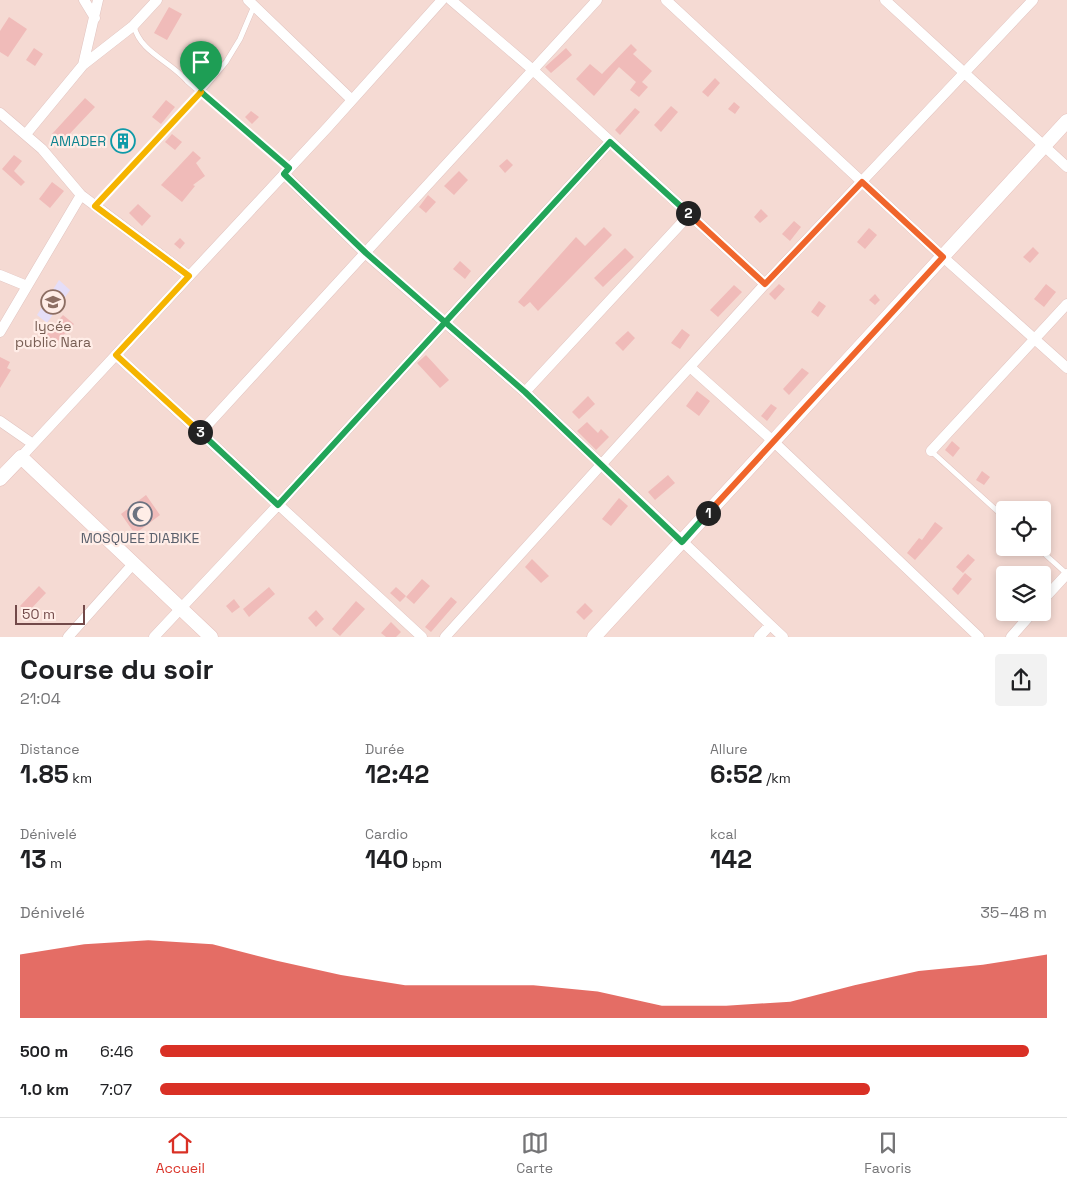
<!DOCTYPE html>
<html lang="fr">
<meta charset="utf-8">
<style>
body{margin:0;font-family:"Space Grotesk",sans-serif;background:#f2f2f2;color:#202124;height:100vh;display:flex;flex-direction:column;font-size:19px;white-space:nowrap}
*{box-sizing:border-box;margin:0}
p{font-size:16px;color:#757577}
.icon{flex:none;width:28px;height:28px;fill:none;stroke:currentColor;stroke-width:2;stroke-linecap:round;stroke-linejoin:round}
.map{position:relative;height:637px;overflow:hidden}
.side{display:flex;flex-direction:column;background:#fff;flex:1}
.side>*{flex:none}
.buttons{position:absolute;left:996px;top:501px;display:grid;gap:10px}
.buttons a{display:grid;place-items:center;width:55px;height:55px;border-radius:5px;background:#fff;box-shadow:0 2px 8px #0003;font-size:25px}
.scale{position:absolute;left:15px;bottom:12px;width:70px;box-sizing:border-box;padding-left:5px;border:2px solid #724949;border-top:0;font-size:14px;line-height:18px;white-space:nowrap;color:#724949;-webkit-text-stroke:4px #ffede7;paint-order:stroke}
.pin{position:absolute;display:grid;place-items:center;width:42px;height:42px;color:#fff;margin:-51px -21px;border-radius:50% 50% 50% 0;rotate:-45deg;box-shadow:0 0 5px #0007}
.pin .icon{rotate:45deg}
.km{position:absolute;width:25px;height:25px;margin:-12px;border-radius:50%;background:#222;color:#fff;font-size:14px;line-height:25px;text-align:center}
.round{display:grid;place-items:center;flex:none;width:52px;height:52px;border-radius:5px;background:#f2f2f2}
.head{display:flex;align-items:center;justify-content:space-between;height:85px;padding:0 20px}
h1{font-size:28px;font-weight:600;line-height:38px}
.metrics{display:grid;grid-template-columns:repeat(3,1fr);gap:8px;height:85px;padding:5px 20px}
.metrics div{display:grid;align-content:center}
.metrics b{font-size:25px;font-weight:600}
.metrics small{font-size:14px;font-weight:400}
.metrics p{font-size:14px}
.chart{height:140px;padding:10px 20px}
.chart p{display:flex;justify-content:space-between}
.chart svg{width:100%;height:90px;margin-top:5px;fill:#d93025;opacity:.7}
ul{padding:0 20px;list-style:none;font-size:16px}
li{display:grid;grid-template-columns:80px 60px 1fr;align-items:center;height:38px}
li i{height:12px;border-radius:6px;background:#d93025}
.menu{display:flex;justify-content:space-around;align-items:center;height:70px;border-top:1px solid #e0e0e0;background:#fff;font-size:14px;color:#757577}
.menu a{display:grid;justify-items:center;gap:2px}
.menu .on{color:#d93025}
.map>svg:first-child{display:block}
.residential{fill:#f5dad3;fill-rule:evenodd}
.education{fill:#e5def8}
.building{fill:#f0bbb9}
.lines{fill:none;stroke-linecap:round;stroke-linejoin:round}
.lane-casing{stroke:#e1c4c0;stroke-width:6}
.street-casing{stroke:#e1c4c0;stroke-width:11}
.secondary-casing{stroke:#e6c2be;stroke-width:15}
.lane{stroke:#fff;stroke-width:5}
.street{stroke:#fff;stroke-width:10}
.secondary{stroke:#fff;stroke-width:14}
.split-1-casing{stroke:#fff;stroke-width:10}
.split-2-casing{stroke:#fff;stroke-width:10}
.split-3-casing{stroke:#fff;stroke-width:10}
.split-4-casing{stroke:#fff;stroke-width:10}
.split-1{stroke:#22a559;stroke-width:6}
.split-2{stroke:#f0652b;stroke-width:6}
.split-3{stroke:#22a559;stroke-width:6}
.split-4{stroke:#f5b400;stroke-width:6}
.labels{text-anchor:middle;stroke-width:4.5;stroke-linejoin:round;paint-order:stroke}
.culture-label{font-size:14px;fill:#0d838f;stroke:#ffede7;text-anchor:end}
.education-label{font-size:14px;fill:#785e54;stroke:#ffede7}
.worship-label{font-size:14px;fill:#5b616d;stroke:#ffede7}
</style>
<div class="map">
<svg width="1067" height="637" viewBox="0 0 1067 637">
<rect width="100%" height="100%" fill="#fce8e1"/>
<path class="residential" d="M0,0h1067v637h-1067zM1005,510h37v38h-37zM1005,575h37v37h-37z"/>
<path class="education" d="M59,280l11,10 -23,33 -10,-8z"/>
<path class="building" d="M169,7l13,7 -15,26 -13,-7z
M9,17l18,12 -19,28 -8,-5v-21z
M631,44l6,6 -4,4 19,17 -10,11 6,5 -9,10 -9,-7 6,-8 -17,-15 -25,29 -18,-17 14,-15 12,10z
M34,48l9,6 -8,12 -9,-6z
M566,48l6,7 -21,18 -6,-6z
M715,78l5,5 -12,14 -6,-5z
M85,98l10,9 -34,36 -9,-9z
M166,100l9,7 -14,17 -9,-7z
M734,102l6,5 -5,7 -7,-5z
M671,106l7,6 -17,20 -7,-7z
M635,108l5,4 -20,23 -5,-5z
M251,111l8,6 -7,7 -7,-7z
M123,131l9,8 -9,12 -10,-8z
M172,134l10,8 -7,8 -10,-8z
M193,151l8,7 -5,5 9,13 -12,9 2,1 -13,16 -21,-17z
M14,155l8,6 -8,10 11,11 -4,4 -19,-17z
M507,159l6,6 -8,8 -6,-7z
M459,171l9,9 -14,15 -10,-9z
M52,182l12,9 -14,17 -11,-9z
M428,195l8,7 -10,11 -7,-6z
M138,204l13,12 -9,10 -13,-13z
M761,209l7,7 -8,7 -6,-6z
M794,221l7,6 -11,14 -8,-7z
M604,227l8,8 -74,76 -8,-9 -6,5 -6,-5 58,-65 9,9z
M869,228l8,7 -12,14 -8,-7z
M180,238l5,5 -5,6 -6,-5z
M1033,247l6,6 -9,10 -7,-6z
M625,248l9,9 -31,30 -9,-9z
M460,261l11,10 -6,8 -12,-10z
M779,284l6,5 -10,11 -6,-6z
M1046,284l10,8 -12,15 -10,-8z
M734,285l8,7 -24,25 -8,-7z
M875,294l5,6 -5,5 -6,-5z
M819,301l7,5 -8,11 -7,-5z
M63,315l11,9 -18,19 -10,-9z
M682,329l8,6 -10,14 -9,-6z
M628,331l7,7 -12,13 -8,-8z
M426,355l23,25 -9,8 -23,-25z
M0,357l10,5 -3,6 4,2 -11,18z
M802,368l7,5 -20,22 -6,-6z
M697,391l13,10 -11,15 -13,-10z
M588,396l7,8 -16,15 -7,-7z
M771,404l6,4 -10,13 -6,-5z
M587,422l11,11 3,-4 8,8 -13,13 -19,-19z
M952,441l8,7 -7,9 -8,-7z
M982,471l8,6 -6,8 -8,-5z
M668,475l7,8 -20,17 -7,-8z
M146,495l14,20 -25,19 -14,-20z
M619,498l9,8 -17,20 -9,-7z
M935,522l8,6 -28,32 -8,-7 12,-15 3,2z
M968,554l7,6 -12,13 -7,-6z
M532,559l17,17 -8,7 -16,-16z
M965,573l7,6 -14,16 -6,-6z
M422,579l8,7 -16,18 -8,-7z
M39,586l7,7 -19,20 -7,-7z
M269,587l6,7 -26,23 -6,-8z
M396,587l10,9 -6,6 -10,-9z
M451,597l6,5 -26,30 -6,-5z
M234,599l6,8 -8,6 -6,-7z
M356,601l9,8 -25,27 -8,-7z
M585,603l8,8 -9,9 -8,-8z
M316,610l8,9 -8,8 -8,-9z
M391,622l10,10 -5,5h-10l-5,-4z"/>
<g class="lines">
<g class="lane-casing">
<path id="lane" d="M134,26c6,26 36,35 53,55l102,87
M96,206l105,-114 25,-30 14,-23 14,-33
M931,451l74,67
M1038,548l29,26"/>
</g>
<g class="street-casing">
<path id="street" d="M84,0l11,18
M248,0l104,100
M451,0l82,70 232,214
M666,0l277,257 124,111
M885,0l182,167
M83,65l50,-39 24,-26
M0,113l42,36 39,46 108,81
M26,134l57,-69 15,-65
M284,174l81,79 160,139 258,245
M0,275l27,11
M0,332l81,-137
M116,355l306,282
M690,367l84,75 205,195
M525,392l164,-177
M0,421l33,23
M200,433l397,-433
M931,451l136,-147
M21,457l306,-329 115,-128
M1042,601l25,-27
M68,637l65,-73
M154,637l124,-132 332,-363
M445,637l320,-353 268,-284
M759,637l11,-12
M1011,637l22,-25"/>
</g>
<g class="secondary-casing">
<path id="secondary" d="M0,479l21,-22 190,180
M594,637l473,-516"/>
</g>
<use href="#lane" class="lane"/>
<use href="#street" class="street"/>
<use href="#secondary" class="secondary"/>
</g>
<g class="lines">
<g class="split-1-casing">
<path id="split-1" d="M201,92l88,76 -5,6 82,79 159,139 157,150 26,-29"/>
</g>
<g class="split-2-casing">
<path id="split-2" d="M688,213l77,71 97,-102 81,75 -235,256"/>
</g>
<g class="split-3-casing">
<path id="split-3" d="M200,432l78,73 332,-363 78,71"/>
</g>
<g class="split-4-casing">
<path id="split-4" d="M200,432l-84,-77 73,-79 -94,-70 106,-114"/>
</g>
<use href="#split-1" class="split-1"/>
<use href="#split-2" class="split-2"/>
<use href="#split-3" class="split-3"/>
<use href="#split-4" class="split-4"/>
</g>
<defs>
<g id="building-ring" transform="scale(1.25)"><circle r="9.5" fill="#ffede7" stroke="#0f9aa8" stroke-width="1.5"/><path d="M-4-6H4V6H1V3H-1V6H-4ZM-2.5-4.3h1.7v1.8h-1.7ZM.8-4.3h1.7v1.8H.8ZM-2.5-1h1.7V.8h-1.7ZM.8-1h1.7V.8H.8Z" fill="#0f9aa8"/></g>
<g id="school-ring" transform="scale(1.25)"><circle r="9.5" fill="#ffede7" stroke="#8d6e63" stroke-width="1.5"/><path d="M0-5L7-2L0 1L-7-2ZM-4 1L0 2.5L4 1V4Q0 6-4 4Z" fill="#8d6e63"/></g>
<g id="mosque-ring" transform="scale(1.25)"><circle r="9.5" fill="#ffede7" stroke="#6b7280" stroke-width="1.5"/><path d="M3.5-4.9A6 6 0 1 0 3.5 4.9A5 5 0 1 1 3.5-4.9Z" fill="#6b7280"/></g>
</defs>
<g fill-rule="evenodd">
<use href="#building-ring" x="123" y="141"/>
<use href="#school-ring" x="53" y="302"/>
<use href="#mosque-ring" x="140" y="514"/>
</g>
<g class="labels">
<g class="culture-label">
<text x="106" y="146">AMADER</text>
</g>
<g class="education-label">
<text x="53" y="331">lycée<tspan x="53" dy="16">public Nara</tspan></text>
</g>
<g class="worship-label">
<text x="140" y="543">MOSQUEE DIABIKE</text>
</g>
</g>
</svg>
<div class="buttons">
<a><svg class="icon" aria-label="locate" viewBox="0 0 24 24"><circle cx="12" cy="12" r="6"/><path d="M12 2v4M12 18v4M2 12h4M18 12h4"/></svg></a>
<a><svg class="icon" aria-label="layers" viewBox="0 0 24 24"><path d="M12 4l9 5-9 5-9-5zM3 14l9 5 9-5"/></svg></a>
</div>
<div class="scale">50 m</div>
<div class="pin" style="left:201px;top:92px;background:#1e9e55"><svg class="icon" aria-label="arrive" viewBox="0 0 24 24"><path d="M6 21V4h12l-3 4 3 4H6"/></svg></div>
<b class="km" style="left:708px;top:513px">1</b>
<b class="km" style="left:688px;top:213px">2</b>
<b class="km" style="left:200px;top:432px">3</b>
</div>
<section class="side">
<div class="head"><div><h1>Course du soir</h1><p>21:04</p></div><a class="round"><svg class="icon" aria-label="share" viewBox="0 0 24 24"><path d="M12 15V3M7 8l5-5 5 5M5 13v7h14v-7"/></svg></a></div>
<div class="metrics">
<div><p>Distance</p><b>1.85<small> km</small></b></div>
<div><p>Durée</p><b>12:42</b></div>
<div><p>Allure</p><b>6:52<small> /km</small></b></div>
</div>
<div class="metrics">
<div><p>Dénivelé</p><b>13<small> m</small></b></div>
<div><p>Cardio</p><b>140<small> bpm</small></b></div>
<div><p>kcal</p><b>142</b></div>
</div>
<div class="chart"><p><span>Dénivelé</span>35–48 m</p>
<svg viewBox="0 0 160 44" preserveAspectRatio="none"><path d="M0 44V13L10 8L20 6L30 8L40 16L50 23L60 28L70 28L80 28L90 31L100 38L110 38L120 36L130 28L140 21L150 18L160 13V44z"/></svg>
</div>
<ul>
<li><b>500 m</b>6:46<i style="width:98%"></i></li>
<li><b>1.0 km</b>7:07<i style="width:80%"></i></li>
</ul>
</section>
<nav class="menu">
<a class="on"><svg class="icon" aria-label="home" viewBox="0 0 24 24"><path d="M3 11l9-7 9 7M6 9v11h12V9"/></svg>Accueil</a>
<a><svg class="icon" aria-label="map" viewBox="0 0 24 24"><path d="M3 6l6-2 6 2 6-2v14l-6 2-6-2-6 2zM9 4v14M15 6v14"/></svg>Carte</a>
<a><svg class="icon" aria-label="saved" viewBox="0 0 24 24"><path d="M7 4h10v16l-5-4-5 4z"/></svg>Favoris</a>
</nav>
